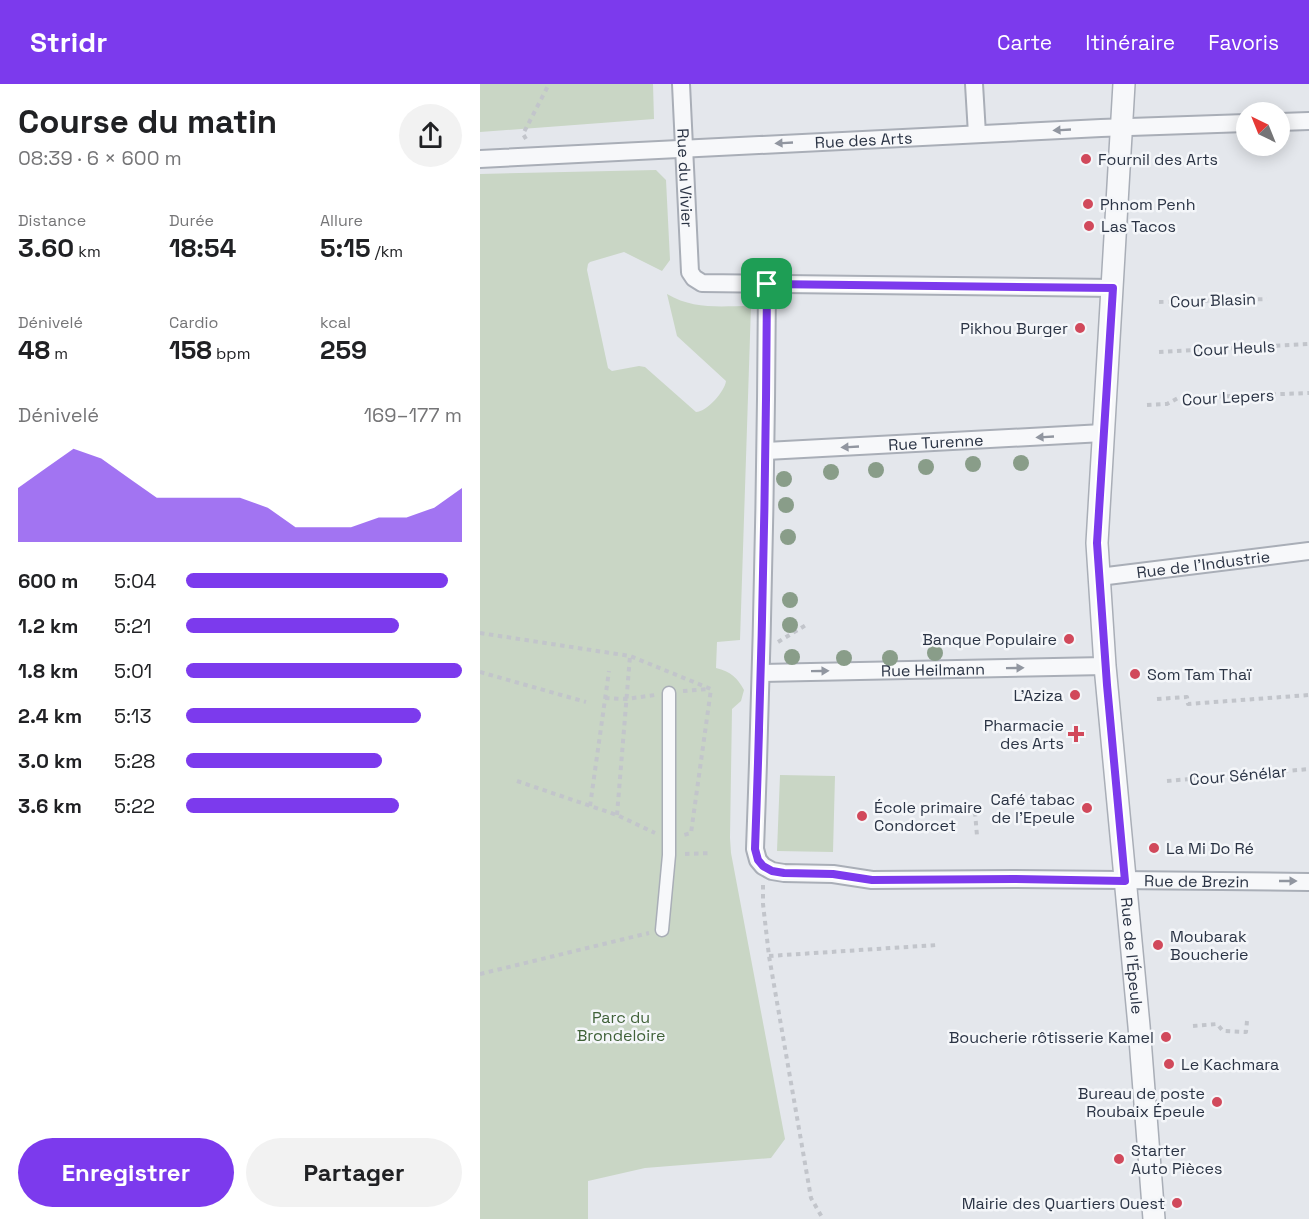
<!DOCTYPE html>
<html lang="fr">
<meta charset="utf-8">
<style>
body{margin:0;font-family:"Space Grotesk",sans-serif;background:#f2f2f2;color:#202124;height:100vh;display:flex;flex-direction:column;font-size:22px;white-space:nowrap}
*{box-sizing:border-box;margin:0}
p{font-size:20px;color:#757577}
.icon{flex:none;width:33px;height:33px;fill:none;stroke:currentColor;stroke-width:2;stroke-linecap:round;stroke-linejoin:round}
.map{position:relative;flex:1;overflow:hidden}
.sheet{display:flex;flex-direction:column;background:#fff;width:480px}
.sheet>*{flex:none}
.needle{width:39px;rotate:317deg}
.buttons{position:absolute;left:756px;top:18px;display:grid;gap:12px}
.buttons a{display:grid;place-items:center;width:54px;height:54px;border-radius:50%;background:#fff;box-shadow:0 3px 15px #0003;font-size:30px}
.pin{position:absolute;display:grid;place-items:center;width:51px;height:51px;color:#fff;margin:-26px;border-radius:12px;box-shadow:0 3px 9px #0006}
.round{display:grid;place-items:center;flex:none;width:63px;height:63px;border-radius:32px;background:#f2f2f2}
.headline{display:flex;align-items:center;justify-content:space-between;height:102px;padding:0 18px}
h1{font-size:33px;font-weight:800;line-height:45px}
.stats{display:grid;grid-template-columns:repeat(3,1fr);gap:9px;height:102px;padding:6px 18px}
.stats div{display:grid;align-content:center}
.stats b{font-size:26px;font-weight:800}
.stats small{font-size:16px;font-weight:400}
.stats p{font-size:16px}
.chart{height:168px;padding:12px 18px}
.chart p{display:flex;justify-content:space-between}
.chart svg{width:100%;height:108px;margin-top:6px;fill:#7c3aed;opacity:.7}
.button{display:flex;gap:12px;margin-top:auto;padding:12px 18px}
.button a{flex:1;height:69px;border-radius:36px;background:#7c3aed;color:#fff;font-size:24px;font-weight:800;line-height:69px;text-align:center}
.button a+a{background:#f2f2f2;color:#202124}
ul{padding:0 18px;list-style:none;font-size:20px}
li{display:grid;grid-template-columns:96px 72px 1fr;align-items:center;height:45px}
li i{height:15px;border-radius:8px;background:#7c3aed}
header{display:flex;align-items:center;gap:36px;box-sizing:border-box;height:84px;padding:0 30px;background:#7c3aed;color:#fff}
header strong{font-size:28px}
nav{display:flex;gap:33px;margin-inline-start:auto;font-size:21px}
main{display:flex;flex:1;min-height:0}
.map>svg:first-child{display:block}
.green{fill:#c9d6c5}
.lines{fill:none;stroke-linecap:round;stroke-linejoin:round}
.pedestrian-casing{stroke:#a9aeb7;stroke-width:15}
.minor-casing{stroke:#a9aeb7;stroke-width:20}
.tertiary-casing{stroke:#a9aeb7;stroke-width:24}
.path{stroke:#c2c5cb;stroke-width:4;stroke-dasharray:4.5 4.5;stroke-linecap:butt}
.pedestrian{stroke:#f7f8fa;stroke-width:12}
.minor{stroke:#f7f8fa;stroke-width:16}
.tertiary{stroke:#f7f8fa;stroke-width:21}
.tree{fill:#899d89}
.oneway{fill:#9196a0}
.route-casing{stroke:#fff;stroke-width:12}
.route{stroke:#7c3aed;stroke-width:8}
.poi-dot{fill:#d1495b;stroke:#f4f6f9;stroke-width:2}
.labels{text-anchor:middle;stroke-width:5;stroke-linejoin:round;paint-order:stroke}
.street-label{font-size:16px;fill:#2b3445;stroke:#f4f6f9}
.poi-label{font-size:16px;fill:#2b3445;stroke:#f4f6f9;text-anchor:start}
.park-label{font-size:16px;fill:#3f6138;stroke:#f4f6f9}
</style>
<header>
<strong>Stridr</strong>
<nav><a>Carte</a><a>Itinéraire</a><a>Favoris</a></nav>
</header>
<main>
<section class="sheet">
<div class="headline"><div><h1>Course du matin</h1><p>08:39 · 6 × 600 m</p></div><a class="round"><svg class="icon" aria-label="share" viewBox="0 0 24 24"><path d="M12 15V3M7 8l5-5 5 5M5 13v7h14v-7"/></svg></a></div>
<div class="stats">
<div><p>Distance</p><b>3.60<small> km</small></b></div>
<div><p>Durée</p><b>18:54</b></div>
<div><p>Allure</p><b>5:15<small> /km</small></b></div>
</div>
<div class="stats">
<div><p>Dénivelé</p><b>48<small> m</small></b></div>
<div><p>Cardio</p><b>158<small> bpm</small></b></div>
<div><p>kcal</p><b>259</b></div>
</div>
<div class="chart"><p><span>Dénivelé</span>169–177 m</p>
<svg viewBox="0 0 160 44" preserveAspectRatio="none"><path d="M0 44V22L10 14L20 6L30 10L40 18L50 26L60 26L70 26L80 26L90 30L100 38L110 38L120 38L130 34L140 34L150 30L160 22V44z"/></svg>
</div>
<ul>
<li><b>600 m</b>5:04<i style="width:95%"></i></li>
<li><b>1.2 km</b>5:21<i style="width:77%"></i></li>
<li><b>1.8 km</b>5:01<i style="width:100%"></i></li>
<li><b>2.4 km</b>5:13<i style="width:85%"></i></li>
<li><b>3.0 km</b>5:28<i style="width:71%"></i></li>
<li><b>3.6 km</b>5:22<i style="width:77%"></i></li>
</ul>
<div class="button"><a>Enregistrer</a><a>Partager</a></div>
</section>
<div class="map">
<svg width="829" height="1135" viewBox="0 0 829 1135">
<rect width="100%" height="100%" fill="#e4e7ec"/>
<path class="green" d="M0,0h173l1,35 -174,13z
M176,86l10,10 4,80 -8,11 -38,-19 -34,10 -2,2 -1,6 21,98 4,3 27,-5 6,1 51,45c11,0 29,-21 30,-31l-49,-45 -10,-42c27,16 53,12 84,12l-11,334 -23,2 -1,26c15,4 21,9 28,22l-3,11 -9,8 -2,129 1,15 54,286 -14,19 -126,10 -57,13v38h-108v-1045z
M300,691l55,1 -2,76 -56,-1z"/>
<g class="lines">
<g class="pedestrian-casing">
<path id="pedestrian" d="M182,846l7,-75v-162"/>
</g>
<g class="minor-casing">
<g id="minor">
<path id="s1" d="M201,0l9,188 4,6 8,5 411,5"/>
<path d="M494,0l3,50"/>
<path d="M800,38l29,-1"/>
<path id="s2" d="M0,75l621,-31 145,-5"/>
<path id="s3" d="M287,200c-1,189 -5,377 -12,565l3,11 5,6 9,5 12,2 49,1 39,6 142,-1 295,3"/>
<path id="s4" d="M286,367l337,-18"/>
<path id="s5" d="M619,493l210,-26"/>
<path id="s6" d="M282,589l343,-7"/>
</g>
</g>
<g class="tertiary-casing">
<g id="tertiary">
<path id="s7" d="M644,0l-27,459 8,123 34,360 15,193"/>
</g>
</g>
<path class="path" d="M46,55l-3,-5 26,-50
M679,218l108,-3
M679,268l150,-8
M667,321l20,-1 11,-6 131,-5
M0,549l150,23 81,33 -20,144 -7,2
M298,558l28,-17
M0,588l106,30
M203,607l26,-2
M125,614l21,1 29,-4
M677,615l30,-2 1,7 121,-9
M37,697l100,34 38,18
M687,697l142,-12
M110,722l19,-135
M495,728l2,24
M137,731l13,-159
M205,770l26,-1
M283,801v19l6,52 42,242 12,21
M289,872l168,-11
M0,890l169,-41
M713,942l24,-2 6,7 23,1 1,-11"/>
<use href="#pedestrian" class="pedestrian"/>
<use href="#minor" class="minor"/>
<use href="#tertiary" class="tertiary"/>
</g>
<g class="tree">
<circle cx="541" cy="379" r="8"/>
<circle cx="493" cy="380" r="8"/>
<circle cx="446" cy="383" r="8"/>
<circle cx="396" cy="386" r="8"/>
<circle cx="351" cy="388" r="8"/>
<circle cx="304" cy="395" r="8"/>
<circle cx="306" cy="421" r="8"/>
<circle cx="308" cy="453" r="8"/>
<circle cx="310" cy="516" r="8"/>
<circle cx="310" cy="541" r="8"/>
<circle cx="455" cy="569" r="8"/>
<circle cx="312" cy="573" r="8"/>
<circle cx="364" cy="574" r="8"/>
<circle cx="410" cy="574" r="8"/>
</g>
<defs><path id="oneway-solid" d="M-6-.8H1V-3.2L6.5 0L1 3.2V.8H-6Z" transform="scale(1.5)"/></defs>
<g class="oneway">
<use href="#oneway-solid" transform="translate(582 46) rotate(177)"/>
<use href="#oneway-solid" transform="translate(304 59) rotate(177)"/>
<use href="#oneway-solid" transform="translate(565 353) rotate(177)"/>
<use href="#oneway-solid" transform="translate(370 363) rotate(177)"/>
<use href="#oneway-solid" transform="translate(535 584) rotate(-1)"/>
<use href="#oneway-solid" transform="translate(340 587) rotate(-1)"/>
<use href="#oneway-solid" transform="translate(808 797)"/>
</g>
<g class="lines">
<g class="route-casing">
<path id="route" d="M287,200l346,4 -16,255 10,142 18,196 -111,-2 -142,1 -39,-6 -49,-1 -12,-2 -9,-5 -5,-6 -3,-11c7,-188 11,-376 12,-565z"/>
</g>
<use href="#route" class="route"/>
</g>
<g class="poi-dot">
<circle cx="606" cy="75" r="6"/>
<circle cx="608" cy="120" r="6"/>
<circle cx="609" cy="142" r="6"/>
<circle cx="600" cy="244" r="6"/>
<circle cx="589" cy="555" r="6"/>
<circle cx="655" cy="590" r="6"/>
<circle cx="595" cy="611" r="6"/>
<path d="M593 641h6v6h6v6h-6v6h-6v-6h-6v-6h6z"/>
<circle cx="607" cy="724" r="6"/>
<circle cx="382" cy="732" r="6"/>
<circle cx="674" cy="764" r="6"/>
<circle cx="678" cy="861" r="6"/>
<circle cx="686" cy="953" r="6"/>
<circle cx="689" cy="980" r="6"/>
<circle cx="737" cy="1018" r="6"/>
<circle cx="639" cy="1075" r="6"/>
<circle cx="697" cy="1119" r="6"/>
</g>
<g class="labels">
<g class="street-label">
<text dy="6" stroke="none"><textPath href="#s2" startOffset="384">Rue des Arts</textPath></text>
<text dy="6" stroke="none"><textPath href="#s1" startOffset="94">Rue du Vivier</textPath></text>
<text transform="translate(733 216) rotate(-2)" y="6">Cour Blasin</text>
<text transform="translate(754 264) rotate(-3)" y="6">Cour Heuls</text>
<text transform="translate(748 313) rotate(-3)" y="6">Cour Lepers</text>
<text dy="6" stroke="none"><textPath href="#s4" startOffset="170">Rue Turenne</textPath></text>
<text dy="6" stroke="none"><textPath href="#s5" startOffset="105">Rue de l'Industrie</textPath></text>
<text dy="6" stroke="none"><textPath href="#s6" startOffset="171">Rue Heilmann</textPath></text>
<text transform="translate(758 691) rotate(-5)" y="6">Cour Sénélar</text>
<text dy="6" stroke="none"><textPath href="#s3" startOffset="1020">Rue de Brezin</textPath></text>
<text dy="6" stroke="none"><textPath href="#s7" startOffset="874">Rue de l'Épeule</textPath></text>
</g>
<g class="poi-label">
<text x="618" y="81">Fournil des Arts</text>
<text x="620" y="126">Phnom Penh</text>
<text x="621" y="148">Las Tacos</text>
<text x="588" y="250" text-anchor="end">Pikhou Burger</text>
<text x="577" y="561" text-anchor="end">Banque Populaire</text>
<text x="667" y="596">Som Tam Thaï</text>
<text x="583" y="617" text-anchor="end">L'Aziza</text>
<text x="584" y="647" text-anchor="end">Pharmacie<tspan x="584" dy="18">des Arts</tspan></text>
<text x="595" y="721" text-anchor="end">Café tabac<tspan x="595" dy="18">de l'Epeule</tspan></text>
<text x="394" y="729">École primaire<tspan x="394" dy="18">Condorcet</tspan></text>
<text x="686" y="770">La Mi Do Ré</text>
<text x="690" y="858">Moubarak<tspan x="690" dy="18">Boucherie</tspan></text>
<text x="674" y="959" text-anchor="end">Boucherie rôtisserie Kamel</text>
<text x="701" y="986">Le Kachmara</text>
<text x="725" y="1015" text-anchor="end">Bureau de poste<tspan x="725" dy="18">Roubaix Épeule</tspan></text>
<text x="651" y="1072">Starter<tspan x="651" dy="18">Auto Pièces</tspan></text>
<text x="685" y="1125" text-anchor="end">Mairie des Quartiers Ouest</text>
</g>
<g class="park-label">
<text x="141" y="939">Parc du<tspan x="141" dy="18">Brondeloire</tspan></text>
</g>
</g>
</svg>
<div class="buttons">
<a><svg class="needle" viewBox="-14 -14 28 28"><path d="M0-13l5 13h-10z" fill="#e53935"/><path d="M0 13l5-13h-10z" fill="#757577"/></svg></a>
</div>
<div class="pin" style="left:287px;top:200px;background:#1e9e55"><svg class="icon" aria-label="arrive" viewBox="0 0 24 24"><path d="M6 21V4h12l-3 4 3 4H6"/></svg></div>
</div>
</main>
